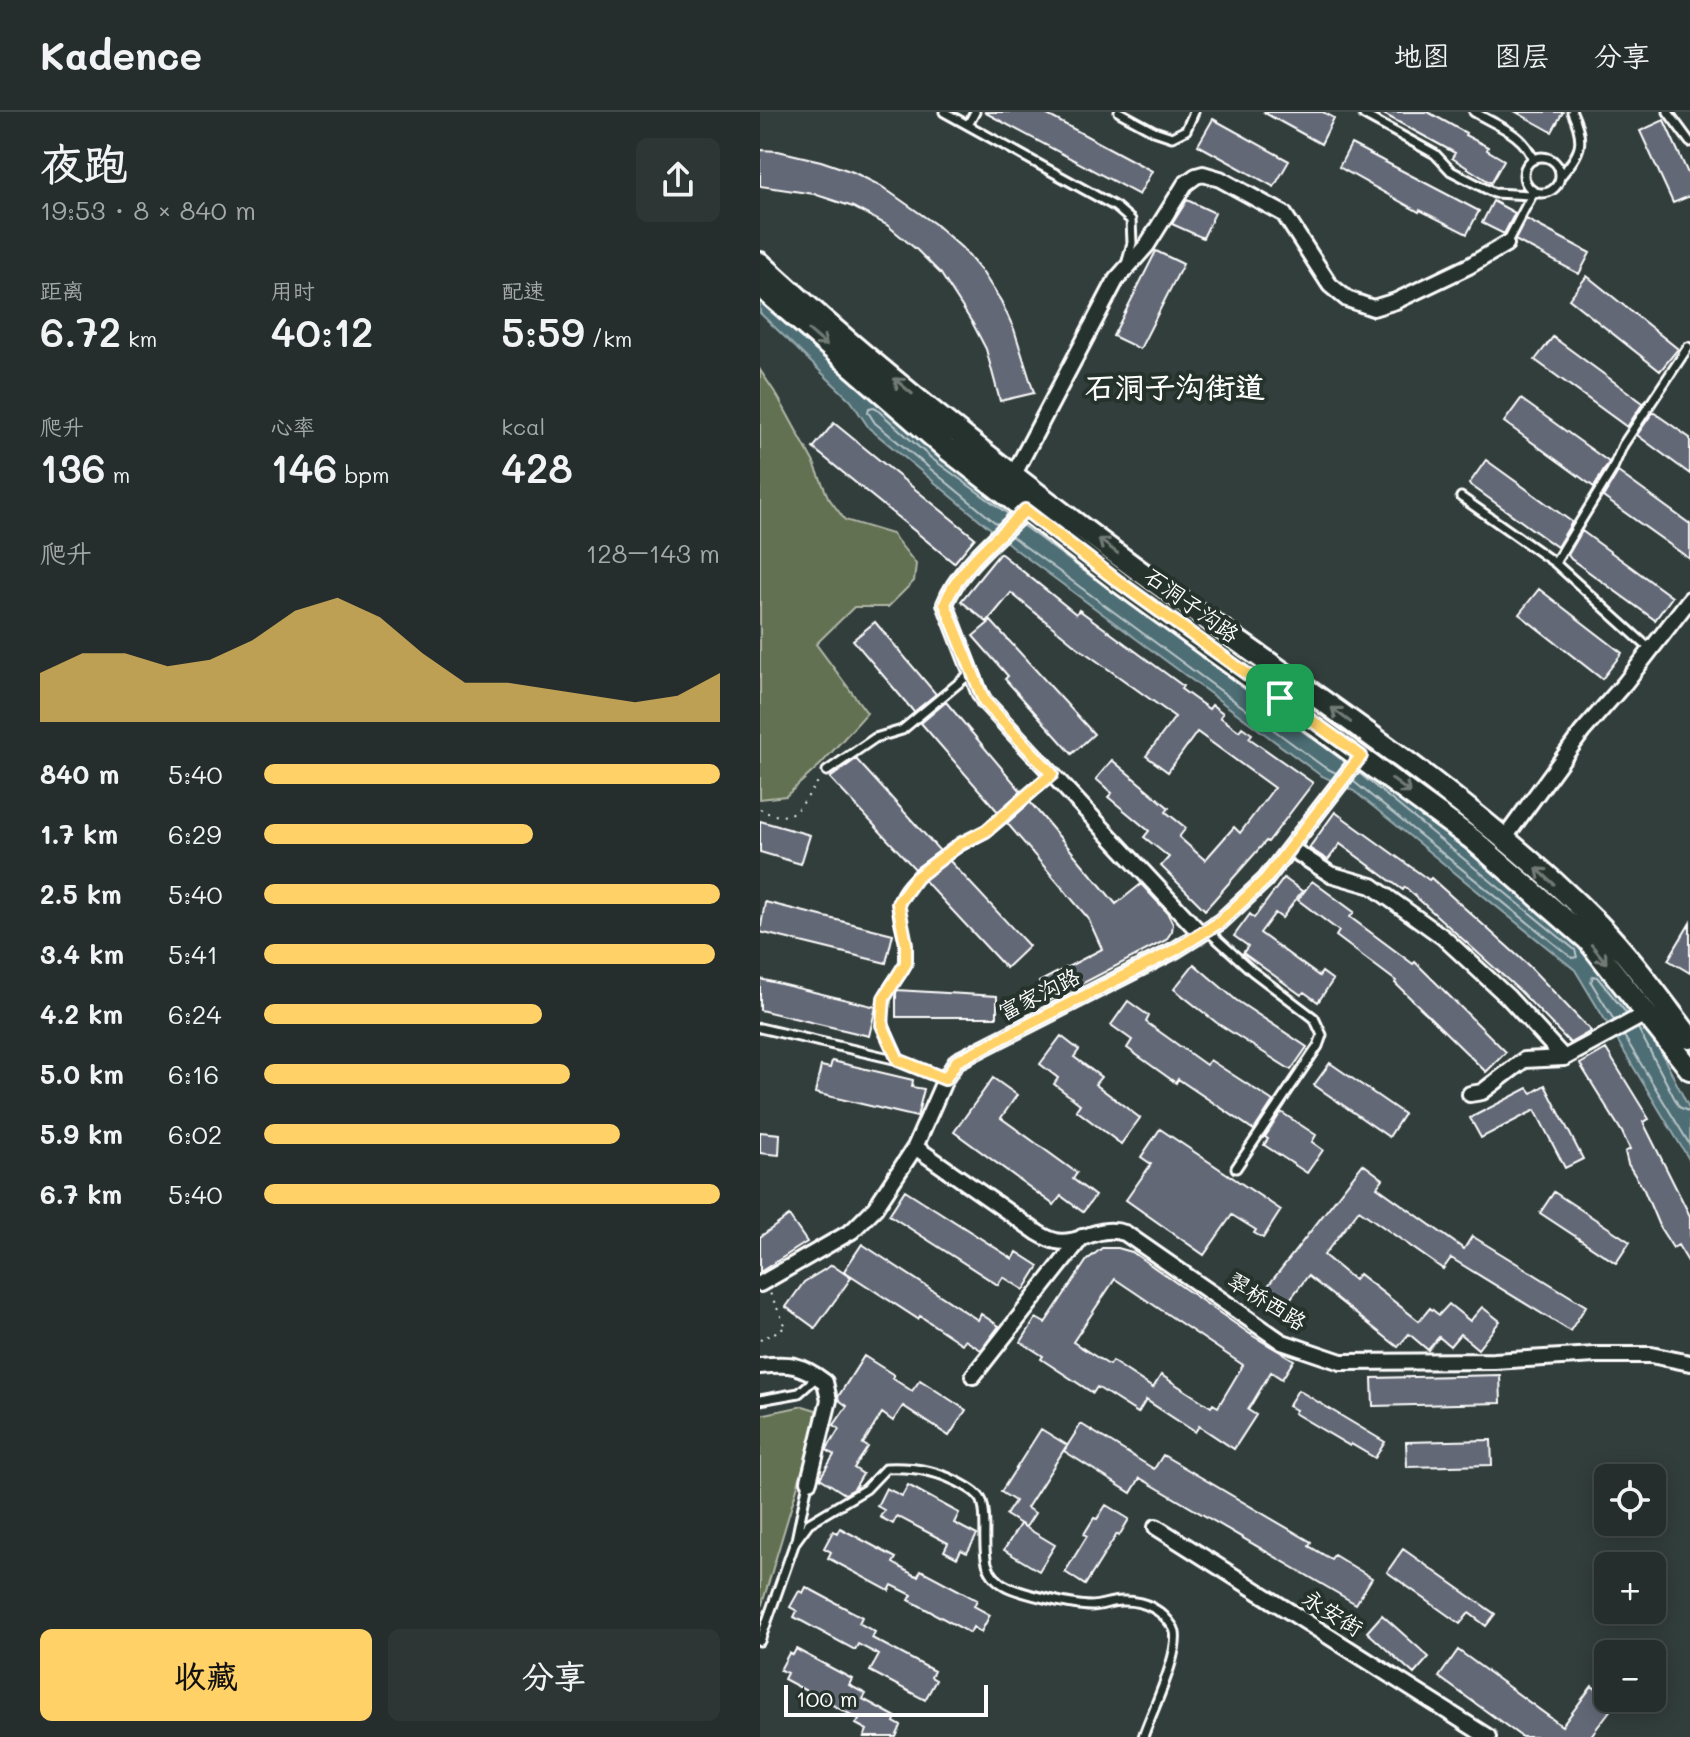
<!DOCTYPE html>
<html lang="zh">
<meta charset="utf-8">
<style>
body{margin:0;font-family:Mali,"LXGW WenKai TC",sans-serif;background:#2e3635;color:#f1f3f6;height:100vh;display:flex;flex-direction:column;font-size:30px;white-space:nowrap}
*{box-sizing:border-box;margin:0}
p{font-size:26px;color:#a4a8aa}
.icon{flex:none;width:44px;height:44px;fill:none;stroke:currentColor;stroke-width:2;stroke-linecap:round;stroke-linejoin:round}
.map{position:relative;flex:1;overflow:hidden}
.details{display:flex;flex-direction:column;background:#262e2d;width:760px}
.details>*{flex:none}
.fabs{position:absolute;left:834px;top:1352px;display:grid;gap:16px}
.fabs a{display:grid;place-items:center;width:72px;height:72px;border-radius:12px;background:#262e2d;box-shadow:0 4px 20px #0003,0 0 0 2px #424a49;font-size:40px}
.scale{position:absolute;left:24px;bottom:20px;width:204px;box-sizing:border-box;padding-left:8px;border:4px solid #fff;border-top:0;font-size:22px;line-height:28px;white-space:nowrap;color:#fff;-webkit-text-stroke:6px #26332d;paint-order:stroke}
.pin{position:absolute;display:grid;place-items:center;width:68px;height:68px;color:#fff;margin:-34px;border-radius:16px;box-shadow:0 4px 12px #0006}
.round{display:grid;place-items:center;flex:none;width:84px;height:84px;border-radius:12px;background:#2e3635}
.head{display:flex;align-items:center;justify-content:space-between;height:136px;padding:0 40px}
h1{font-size:44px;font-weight:600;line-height:60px}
.stats{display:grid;grid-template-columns:repeat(3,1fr);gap:12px;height:136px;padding:8px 40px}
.stats div{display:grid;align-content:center}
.stats b{font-size:40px;font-weight:600}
.stats small{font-size:22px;font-weight:400}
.stats p{font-size:22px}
.chart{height:224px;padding:16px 40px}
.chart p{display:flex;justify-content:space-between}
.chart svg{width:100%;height:144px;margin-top:8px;fill:#ffd166;opacity:.7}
.action{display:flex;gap:16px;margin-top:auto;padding:16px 40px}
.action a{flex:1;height:92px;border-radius:12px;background:#ffd166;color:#111;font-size:32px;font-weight:600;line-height:92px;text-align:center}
.action a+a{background:#2e3635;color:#f1f3f6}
ul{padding:0 40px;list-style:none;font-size:26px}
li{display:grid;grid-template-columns:128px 96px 1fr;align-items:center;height:60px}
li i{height:20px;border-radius:10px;background:#ffd166}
header{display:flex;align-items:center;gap:48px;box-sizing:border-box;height:112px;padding:0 40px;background:#262e2d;border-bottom:2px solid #424a49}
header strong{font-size:38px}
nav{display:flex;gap:44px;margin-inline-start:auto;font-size:28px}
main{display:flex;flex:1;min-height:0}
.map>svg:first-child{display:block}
.green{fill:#647152;stroke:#b2b8a8;stroke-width:2}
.water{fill:#4e6e75;stroke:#95a8ac;stroke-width:2}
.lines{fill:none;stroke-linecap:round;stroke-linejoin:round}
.shore{stroke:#b8c5c8;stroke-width:2}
.building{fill:#636876;stroke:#fff;stroke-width:2;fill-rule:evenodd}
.service-casing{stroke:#fff;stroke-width:13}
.minor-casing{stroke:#fff;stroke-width:20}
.secondary-casing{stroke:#fff;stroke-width:26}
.path{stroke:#fff;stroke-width:2;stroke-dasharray:2 6;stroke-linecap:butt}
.service{stroke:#26332d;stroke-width:7}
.minor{stroke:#26332d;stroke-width:14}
.secondary{stroke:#26332d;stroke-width:20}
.oneway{stroke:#727a76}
.route-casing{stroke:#fff;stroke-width:16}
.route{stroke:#ffd166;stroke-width:10}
.labels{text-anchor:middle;stroke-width:8;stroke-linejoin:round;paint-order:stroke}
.street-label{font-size:22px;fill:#fff;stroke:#26332d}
.district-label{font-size:30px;font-weight:bold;fill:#fff;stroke:#26332d}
</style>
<header>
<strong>Kadence</strong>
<nav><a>地图</a><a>图层</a><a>分享</a></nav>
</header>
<main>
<section class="details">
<div class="head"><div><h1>夜跑</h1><p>19:53 · 8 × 840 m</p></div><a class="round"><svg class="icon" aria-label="share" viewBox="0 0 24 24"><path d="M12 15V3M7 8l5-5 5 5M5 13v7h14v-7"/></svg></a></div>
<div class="stats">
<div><p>距离</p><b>6.72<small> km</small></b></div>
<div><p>用时</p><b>40:12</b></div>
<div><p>配速</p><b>5:59<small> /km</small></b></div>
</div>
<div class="stats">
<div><p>爬升</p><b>136<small> m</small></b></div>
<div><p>心率</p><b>146<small> bpm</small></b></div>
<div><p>kcal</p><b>428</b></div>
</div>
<div class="chart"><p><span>爬升</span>128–143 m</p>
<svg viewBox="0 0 160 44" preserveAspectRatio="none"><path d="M0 44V29L10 23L20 23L30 27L40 25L50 19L60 10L70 6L80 12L90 23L100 32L110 32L120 34L130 36L140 38L150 36L160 29V44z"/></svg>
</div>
<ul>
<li><b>840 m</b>5:40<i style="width:100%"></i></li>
<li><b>1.7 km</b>6:29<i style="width:59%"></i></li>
<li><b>2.5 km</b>5:40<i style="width:100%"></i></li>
<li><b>3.4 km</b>5:41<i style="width:99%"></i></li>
<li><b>4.2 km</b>6:24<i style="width:61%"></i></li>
<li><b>5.0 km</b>6:16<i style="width:67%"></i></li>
<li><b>5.9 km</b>6:02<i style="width:78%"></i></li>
<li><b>6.7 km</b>5:40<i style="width:100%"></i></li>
</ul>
<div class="action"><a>收藏</a><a>分享</a></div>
</section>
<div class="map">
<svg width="930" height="1625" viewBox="0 0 930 1625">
<rect width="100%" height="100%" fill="#323e3c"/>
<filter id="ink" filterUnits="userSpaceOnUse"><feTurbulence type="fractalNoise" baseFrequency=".0125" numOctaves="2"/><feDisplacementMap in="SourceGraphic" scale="16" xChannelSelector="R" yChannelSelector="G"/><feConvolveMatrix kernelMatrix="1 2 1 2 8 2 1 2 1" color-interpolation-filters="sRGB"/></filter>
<g filter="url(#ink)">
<path class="green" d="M0,258l18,27 36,66 14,34 17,23 47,14 24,30 -2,17 -26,26h-34l-38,37 51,69 -46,51 -35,32 -26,3z
M43,1294l13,4 -3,25 -53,176v-196z"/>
<path class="water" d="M0,186l612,474 209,172 70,88 39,78v51l-115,-191 -221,-179 -34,-16 -305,-226 -146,-121 -18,-27 -91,-88z"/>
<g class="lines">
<path class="shore" d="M237,412l-122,-101 -7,-11 1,-4 5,-1 57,51 77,56
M262,413l73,54
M251,424l313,231 12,6
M441,545l144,105
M593,669l219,177 5,-1 -2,-7 -216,-177
M854,908l-23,-38 2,-6 4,1 30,37
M878,916l41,79 11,5
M864,924l66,109"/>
</g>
<path class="building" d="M224,0h58l110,59 -13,24z
M503,0h60l11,6 -13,26z
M620,0h48l38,21 -1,2 23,12 -1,3 17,10 -13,23 -39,-25 3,-5z
M756,0h47l-11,20z
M453,7l76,42 -15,26 -76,-42z
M904,8l26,58v18l-17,7 -33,-72z
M591,32l128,67 -12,23 -47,-24 -1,2 -80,-45z
M0,38l18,1 43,10 32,11 28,14 54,38 27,24 21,25 18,28 13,28 20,64 -34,8 -14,-52 -13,-25 -32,-50 -24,-24 -30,-25 -34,-18 -39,-13 -54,-8z
M427,88l28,13 -12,25 -31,-14z
M733,89l22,12 -11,21 -22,-11z
M766,107l64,34 -11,21 -64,-34z
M396,139l27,13 -43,85 -27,-13z
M827,164l91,73 -18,22 -91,-72z
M793,225l90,66 -16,24 -92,-67z
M761,287l88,63 -15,25 -90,-65z
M893,300l37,26v36l-53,-39z
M74,311l141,115 -21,25 -141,-115z
M726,348l86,62 -15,25 -88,-63z
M858,360l72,52v35l-87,-62z
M822,419l90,66 -17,23 -84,-61 -3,-4z
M240,441l76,61 3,-4 104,76 -2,3 28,20 3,-4 11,8 -3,4 19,14 3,-4 10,7 -3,4 64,45 -45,59 -2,-1 -61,69 -44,-44 8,-9 -25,-20 5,-6 -41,-34 4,-4 -16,-14 16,-19 57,48 -3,4 20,16 -7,9 26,23 29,-33 6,6 34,-45 -77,-56 -29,40 -22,-16 29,-39 -99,-71 -65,-53 -24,29 -26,-21z
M779,477l83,64 -20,26 -83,-65z
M231,509l103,113 -22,20 -67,-75 3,-3 -35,-40z
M115,510l61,72 -22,18 -61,-72z
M186,590l75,89 -22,22 -78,-90z
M96,647l84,92 -25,18 -85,-91z
M270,690l86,102 25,-20 26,28 6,12 -1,7 -6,9 -117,61 -10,-19 63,-33 -14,-31 -81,-95z
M575,700l94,68 2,-2 98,88 62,65 -21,12 -50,-52 -115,-104 -2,3 -63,-46 -12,16 -19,-12z
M0,709l50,14 -9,29 -41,-12z
M189,748l80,86 -23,22 -83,-89z
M524,766l18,13 -20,27 -7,-5 -15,20 59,43 3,-4 11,8 -15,22 -14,-10 -3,3 -58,-42 5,-7 -14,-10 16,-22 4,4z
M552,769l42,31 -4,5 63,47 2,-2 91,90 -20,20 -91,-89 1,-2 -60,-45 3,-5 -41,-31z
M5,790l128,32 -7,29 -126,-31z
M930,811v50l-22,-13z
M434,852l42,36 71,47 -16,23 -74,-47 -43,-34z
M0,867l116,28 -7,29 -109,-26z
M136,878l101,6v21h-101z
M368,889l21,15 -3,6 60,43 4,-5 63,41 -19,29 -76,-51 -2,4 -49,-35 5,-8 -21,-15z
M301,924l18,14 -5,7 27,20 -6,7 45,34 -19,26 -45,-34 4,-6 -26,-20 4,-6 -18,-14z
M846,937l43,70 -6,3 47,94v49l-12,-20 -5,3 -14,-22 -15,-36 -16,-26 -3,-12 5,-3 -8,-17 -42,-68z
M72,949l81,19 -1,7 12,2 -7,28 -102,-24 6,-27 9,2z
M570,951l74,51 -15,23 -75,-52z
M233,966l24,17 -16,23 76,55 -4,6 22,17 -12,16 -22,-16 -7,9 -100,-73z
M785,973l38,74 -18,9 -30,-58 -54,28 -11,-20 58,-30 4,5z
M521,1000l35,23 -4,7 11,8 -16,23 -43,-28 4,-6 -3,-2z
M400,1017l121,81 -18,28 -9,-5 2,-3 -24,-15 -28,40 -78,-55 25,-36 -10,-7z
M0,1020l20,2 -1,21 -19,-2z
M603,1052l20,15 -6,8 87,62 8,-13 114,70 -16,25 -119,-73 -8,11 -84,-59 -35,45 30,25 5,-6 60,47 11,-13 9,7 10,-11 21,17 12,-14 18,14 -22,28 -18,-15 -10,12 -11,-9 -11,13 -19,-16 -11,13 -90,-71 -21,27 -20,-16z
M145,1078l108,69 4,-7 22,14 -15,24 -21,-13 -5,8 -109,-70z
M794,1080l76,50 -14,21 -76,-50z
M29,1104l18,26 -47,30v-35z
M102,1132l116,76 3,-6 18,12 -18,24 -16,-10 -3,4 -42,-28 -2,3 -74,-48z
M342,1136h16l14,4 121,84 41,24 -12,19 -11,-7 -23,38 8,5 -22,34 -35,-23 -4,6 -49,-32 -8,13 -41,-26 -4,6 -52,-34 2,-3 -22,-14 15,-24 9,5 42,-63zM355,1167l128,86 -25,42 -5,-3 -2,3 -50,-32 -8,13 -41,-27 -3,4 -36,-23z
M72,1153l19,13 -36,50 -29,-21 18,-25z
M104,1244l30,19 -2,3 20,13 8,-11 46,30 -17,26 -46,-30 -10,15 -11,-8 -19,31 5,3 -14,21 9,6 -9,15 -9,5 -25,-16 14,-23 -7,-5 1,-3 11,-18 -5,-4 13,-19 -8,-6 -1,-3z
M740,1263l1,28 -128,3 -1,-28z
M538,1278l87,52 -10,16 -24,-14 -1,2 -56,-33 2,-3 -8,-4z
M321,1312l73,45 9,-14 148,87 -2,4 22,13 3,-4 38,23 -16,26 -216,-126 -9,15 -67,-42z
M281,1317l26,16 -40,63 8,5 -9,14 -20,-12 9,-14 -14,-9z
M731,1328l1,25 -85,2 -1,-25z
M148,1373l51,28 -5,10 23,12 -10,18 -6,-3 -4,8 -13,-7 4,-8 -51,-27 -4,8 -13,-7 4,-7 -7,-4 9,-18 16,8z
M346,1393l23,14 -10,17 -2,-2 -32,51 -20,-13 22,-36 -3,-2 10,-16 3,1z
M260,1412l35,21 -16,26 -35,-21z
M80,1416l56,30 -3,5 21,12 4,1 3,-6 56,30 -3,6 16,9 -9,17 -8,-5 -3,6 -61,-33 3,-5 -20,-10 -3,6 -61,-33 3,-6 -7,-4 9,-17 4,2z
M643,1437l92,65 -9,12 -17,-13 -9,11 -73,-52z
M46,1475l56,30 -3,6 16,9 -3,6 62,33 -3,6 5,3 -11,20 -55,-29 9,-16 -21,-11 -3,6 -61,-33 3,-6 -7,-4 9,-16 4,2z
M622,1503l47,42 -15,17 -47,-42z
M36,1537l56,30 -3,6 17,9 -3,5 33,18 -2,5 7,4 -5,11h-32l3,-7 -11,-6 3,-5 -75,-40 3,-6 -7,-3 9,-17 4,2z
M698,1538l104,76 30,-40 23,18 -25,33h-68l-83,-60z"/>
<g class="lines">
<g class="service-casing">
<path id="service" d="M184,0l172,95 15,13 1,23 -5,18
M359,0l35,19 18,6 14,-7 8,-18
M714,0c22,13 51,22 59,48
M908,0l22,30
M604,3l71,39 16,17 43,22 37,2
M208,13l7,-13
M764 63a18 18 0 1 1 36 0a18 18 0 1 1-36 0Z
M800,65c21,-25 26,-34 12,-65
M746,132l27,-51
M701,385l94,66 96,87
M795,451l57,-93 11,-25 65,-98
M67,659l48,-33 27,-8 70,-58
M447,818l45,41 62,47 8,17 -4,11 -82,122
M0,916l138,32 47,19
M138,948c-10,-25 -26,-48 -7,-75 5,-7 12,-11 14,-20 6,-21 -9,-40 -7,-61 3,-30 66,-58 88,-73 23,-16 44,-39 66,-57
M0,1288l39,-7 19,-17
M36,1428l12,-58
M0,1529l35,-99 14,-19 57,-34 20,-21c31,-1 54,3 81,19 7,4 15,10 16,18 7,28 -10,66 25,82 16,7 65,19 83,19 10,0 20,-5 30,-5 22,-1 40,8 52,26 12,18 -23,88 -30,110"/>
</g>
<g class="minor-casing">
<path id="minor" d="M254,362l102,-194 31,-35 38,-61 11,-8 7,-2 17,5 64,35 46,71 17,14 26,9 23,-7 73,-35 37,-22
M265,398c-27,28 -66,57 -80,94l34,88 5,9 217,233
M744,727l78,-107 43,-49 65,-84
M530,736l40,26 42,12 71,51 65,60 56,61
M710,982l12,-2 42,-32 40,-2 83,-45
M155,1035l123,86c5,3 12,7 18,8 24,5 39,-17 69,-8l157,109 59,20 153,-1 101,-6h56l39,8
M0,1172l92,-53 23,-23 40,-61 30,-68 12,-18 218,-111 45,-28 45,-42 96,-124
M0,1254c30,-3 41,-2 65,16l4,18 -20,81
M213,1264l109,-139
M396,1415l332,210"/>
</g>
<g class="secondary-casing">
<path id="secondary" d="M0,151c118,109 245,208 374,304 157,115 326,219 464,357 34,35 62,75 92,114
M0,174l187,163 172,133 353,257 116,101 102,129"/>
</g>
<path class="path" d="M0,697c34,19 42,-6 60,-30
M0,1228l26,-13 -16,-34"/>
<use href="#service" class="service"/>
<use href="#minor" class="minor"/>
<use href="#secondary" class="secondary"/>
</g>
<defs><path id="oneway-shaft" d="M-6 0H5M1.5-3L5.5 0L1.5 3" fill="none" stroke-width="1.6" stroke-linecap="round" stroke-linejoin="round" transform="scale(2)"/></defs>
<g class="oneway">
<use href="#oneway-shaft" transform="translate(58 226) rotate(41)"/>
<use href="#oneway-shaft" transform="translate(143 274) rotate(-140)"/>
<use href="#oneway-shaft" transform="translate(348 434) rotate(-143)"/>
<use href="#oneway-shaft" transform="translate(581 603) rotate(-143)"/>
<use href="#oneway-shaft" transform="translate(641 674) rotate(37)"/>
<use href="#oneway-shaft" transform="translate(785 764) rotate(-138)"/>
<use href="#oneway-shaft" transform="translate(839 842) rotate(51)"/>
</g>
</g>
<g class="lines" filter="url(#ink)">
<g class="route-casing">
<path id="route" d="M265,398l94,72 242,174 -96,124 -45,42 -45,28 -218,111 -12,18 -47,-19 -16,-35 2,-27 22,-35v-19l-8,-41 18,-25 44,-34 26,-13 66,-57 -68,-73 -39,-97c14,-37 53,-66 80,-94z"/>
</g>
<use href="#route" class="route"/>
</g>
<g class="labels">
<g class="street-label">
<text transform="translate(432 493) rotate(36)" y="8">石洞子沟路</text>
<text transform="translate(279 882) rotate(-27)" y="8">富家沟路</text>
<text transform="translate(507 1189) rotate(32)" y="8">翠桥西路</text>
<text transform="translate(573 1501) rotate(32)" y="8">永安街</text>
</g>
<g class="district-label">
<text x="415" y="286">石洞子沟街道</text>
</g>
</g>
</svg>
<div class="fabs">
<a><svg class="icon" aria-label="locate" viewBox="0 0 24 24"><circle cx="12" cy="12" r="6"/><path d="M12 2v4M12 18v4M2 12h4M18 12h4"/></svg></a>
<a>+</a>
<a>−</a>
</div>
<div class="scale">100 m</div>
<div class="pin" style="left:520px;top:586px;background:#1e9e55"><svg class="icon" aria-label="arrive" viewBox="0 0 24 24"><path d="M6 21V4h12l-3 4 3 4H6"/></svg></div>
</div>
</main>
